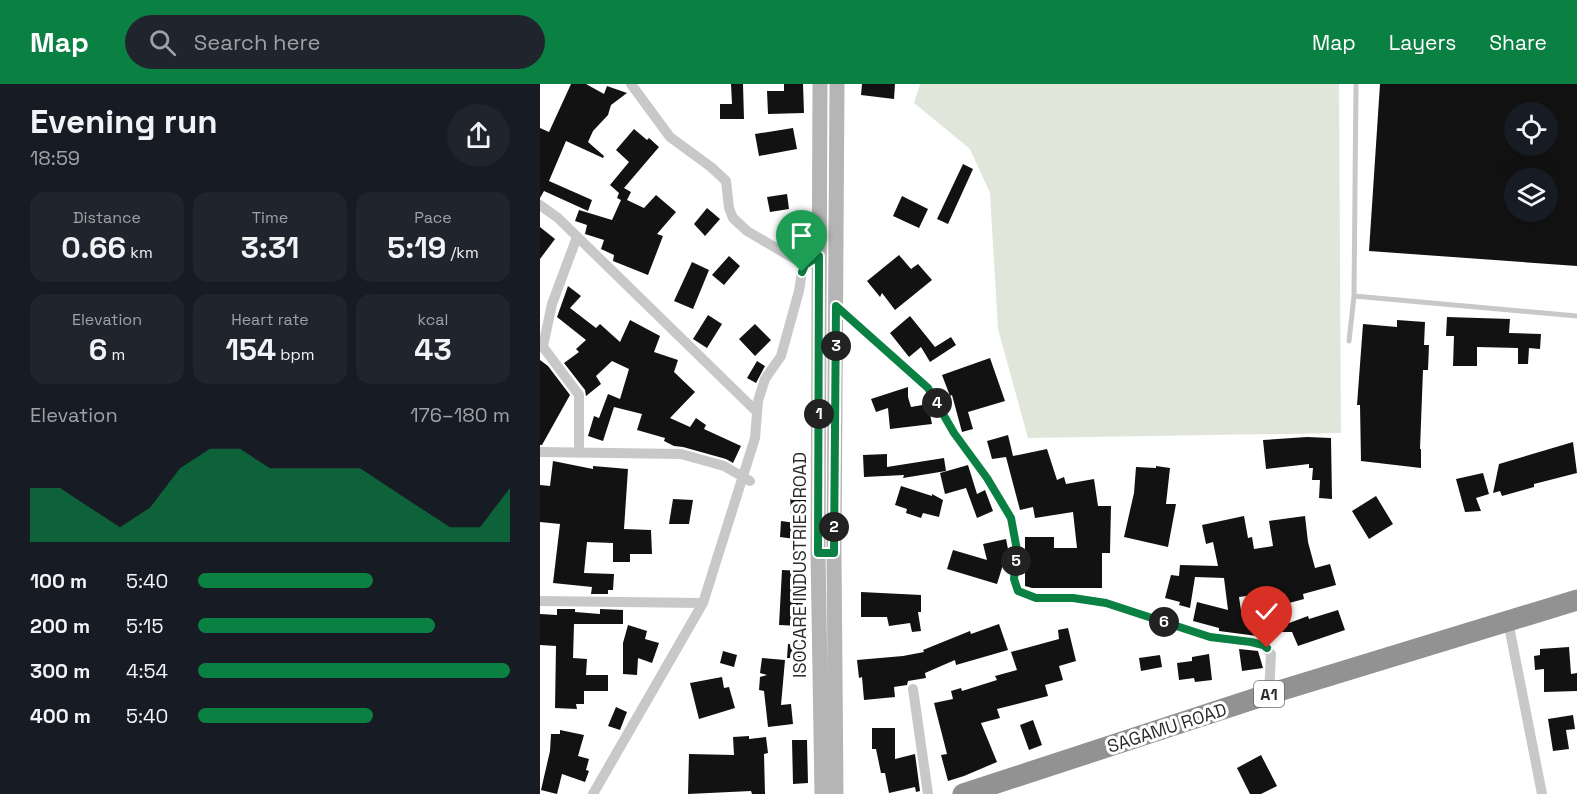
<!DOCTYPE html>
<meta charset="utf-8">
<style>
body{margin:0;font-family:"Space Grotesk",sans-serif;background:#20242c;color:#f1f3f6;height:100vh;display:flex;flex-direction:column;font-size:22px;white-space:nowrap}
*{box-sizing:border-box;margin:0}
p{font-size:20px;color:#9ea1a6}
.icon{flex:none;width:33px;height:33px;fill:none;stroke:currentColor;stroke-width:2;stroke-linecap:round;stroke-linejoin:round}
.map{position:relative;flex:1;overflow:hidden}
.details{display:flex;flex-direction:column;background:#171b24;width:540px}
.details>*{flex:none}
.fabs{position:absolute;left:964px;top:18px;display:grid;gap:12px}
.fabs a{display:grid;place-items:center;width:54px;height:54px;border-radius:50%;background:#171b24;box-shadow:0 6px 24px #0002;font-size:30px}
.pin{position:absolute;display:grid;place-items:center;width:51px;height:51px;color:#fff;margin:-62px -26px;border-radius:50% 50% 50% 0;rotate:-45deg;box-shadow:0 0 6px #0007}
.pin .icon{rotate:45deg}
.km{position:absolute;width:30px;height:30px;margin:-15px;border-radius:50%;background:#222;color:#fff;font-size:16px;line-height:30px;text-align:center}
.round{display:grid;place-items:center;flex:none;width:63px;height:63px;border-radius:32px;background:#20242c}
.summary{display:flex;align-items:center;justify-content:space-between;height:102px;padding:0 30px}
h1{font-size:33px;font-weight:700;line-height:45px}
.figures{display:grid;grid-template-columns:repeat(3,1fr);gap:9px;height:102px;padding:6px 30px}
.figures div{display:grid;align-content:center;border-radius:15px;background:#20242c;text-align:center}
.figures b{font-size:30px;font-weight:700}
.figures small{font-size:16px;font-weight:400}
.figures p{font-size:16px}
.chart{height:168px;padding:12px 30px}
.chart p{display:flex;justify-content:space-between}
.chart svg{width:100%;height:108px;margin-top:6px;fill:#0b8043;opacity:.7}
ul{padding:0 30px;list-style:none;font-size:20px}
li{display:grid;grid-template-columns:96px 72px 1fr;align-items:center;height:45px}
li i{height:15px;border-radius:8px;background:#0b8043}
header{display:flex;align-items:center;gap:36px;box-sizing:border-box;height:84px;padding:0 30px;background:#0b8043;color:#fff}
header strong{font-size:28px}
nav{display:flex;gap:33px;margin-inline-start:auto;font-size:21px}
.search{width:420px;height:54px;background:#20242c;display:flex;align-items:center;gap:15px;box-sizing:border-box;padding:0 21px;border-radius:33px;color:#9ea1a6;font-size:22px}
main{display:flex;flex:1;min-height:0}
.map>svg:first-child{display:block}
.green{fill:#e0e7da}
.building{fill:#121212;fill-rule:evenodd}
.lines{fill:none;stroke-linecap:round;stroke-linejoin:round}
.lane{stroke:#c8c8c8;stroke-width:5}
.street{stroke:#c8c8c8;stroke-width:10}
.secondary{stroke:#b5b5b5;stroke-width:15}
.highway{stroke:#929292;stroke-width:21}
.route-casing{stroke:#fff;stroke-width:12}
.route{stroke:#0b8043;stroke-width:8}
.labels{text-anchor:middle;stroke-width:6;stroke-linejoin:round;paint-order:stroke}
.shield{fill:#fff;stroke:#6b6b6b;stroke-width:1.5}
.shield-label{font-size:16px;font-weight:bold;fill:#2b2b2b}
.street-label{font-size:18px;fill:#2b2b2b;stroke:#fff}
</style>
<header>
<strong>Map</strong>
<div class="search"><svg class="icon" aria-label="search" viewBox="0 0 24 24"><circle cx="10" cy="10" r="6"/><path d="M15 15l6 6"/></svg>Search here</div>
<nav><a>Map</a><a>Layers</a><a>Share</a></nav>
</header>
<main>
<section class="details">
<div class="summary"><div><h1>Evening run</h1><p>18:59</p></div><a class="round"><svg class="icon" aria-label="share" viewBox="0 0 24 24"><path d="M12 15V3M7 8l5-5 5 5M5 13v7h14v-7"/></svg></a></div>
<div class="figures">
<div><p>Distance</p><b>0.66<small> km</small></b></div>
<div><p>Time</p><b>3:31</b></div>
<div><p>Pace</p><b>5:19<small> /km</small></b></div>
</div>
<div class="figures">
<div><p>Elevation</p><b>6<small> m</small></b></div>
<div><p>Heart rate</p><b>154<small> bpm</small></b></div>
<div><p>kcal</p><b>43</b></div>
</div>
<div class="chart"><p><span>Elevation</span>176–180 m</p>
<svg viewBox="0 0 160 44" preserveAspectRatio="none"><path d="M0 44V22L10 22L20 30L30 38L40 30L50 14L60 6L70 6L80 14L90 14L100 14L110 14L120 22L130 30L140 38L150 38L160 22V44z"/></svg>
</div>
<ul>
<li><b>100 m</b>5:40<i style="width:56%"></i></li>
<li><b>200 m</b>5:15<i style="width:76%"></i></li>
<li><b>300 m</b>4:54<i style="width:100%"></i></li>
<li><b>400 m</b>5:40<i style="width:56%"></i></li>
</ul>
</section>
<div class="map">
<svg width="1037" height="710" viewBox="0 0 1037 710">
<rect width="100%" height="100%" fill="#fff"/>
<path class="green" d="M380,0h419l2,349 -313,5 -30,-109 -8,-136 -20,-44 -56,-46z"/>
<path class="building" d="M31,0h15l18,10 3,-8 20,7 -16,12 -3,10 -15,16 -5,11 16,14 -1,2 -37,-17 -17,40 43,19 -4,11 -44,-20 -4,7v-70l9,4z
M191,0h12l1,35h-24v-15h12z
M244,0h19l1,29 -36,1 -1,-23h17z
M322,0h33l-1,15 -33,-4z
M840,0h197v182l-208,-15zM975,28h33v34h-33zM975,94h33v34h-33z
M253,44l4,21 -38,7 -4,-22z
M94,45l13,11 2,-2 10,9 -35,41 7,4 -4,8 17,8 12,-13 20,17 -19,22 6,2 -15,39 -35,-14 1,-6 -13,-6 3,-9 -19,-6 2,-9 -12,-4 4,-11 33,10 9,-20 -4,-2 2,-5 -9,-8 19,-23 -13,-12z
M423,80l10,5 -25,55 -11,-5z
M247,110l2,15 -19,3 -3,-15z
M362,112l26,13 -9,19 -26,-12z
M167,124l13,11 -15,17 -11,-12z
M0,143l15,12 -15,20z
M359,171l12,14 7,-5 14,16 -37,30 -13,-17 -2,4 -13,-16z
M189,172l11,10 -16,19 -12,-10z
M152,178l17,8 -16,39 -19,-8z
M28,202l13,10 -11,12 26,20 4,-4 20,18 10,-22 30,16 -6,16 24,8 -4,12 21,20 -25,26 20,9 6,-9 10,7 -2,4 37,17 -8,17 -7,-4 -43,-12 -9,-1 -10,-5 1,-3 -28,-8 5,-16 -28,-7 -11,34 -15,-5 6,-20 5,2 9,-24 12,5 9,-30 -17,-8 -16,15 5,8 -15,12 -1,-6 -21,-27 15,-11 -3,-3 10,-9 -29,-23z
M168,231l14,9 -15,24 -14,-9z
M370,232l25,31 16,-10 5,8 -26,17 -9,-15 -12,10 -19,-24z
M907,233l63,2 -1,14 32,1 -1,15 -11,-1 -1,16h-10v-16l-41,-1v19h-24l1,-30h-8z
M857,236l28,2 -1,23h5l-1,25h-5l-3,79h1v19l-60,-7 -1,-56h-3l6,-81 34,3z
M215,240l16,16 -16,16 -16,-17z
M450,274l15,43 -37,11 5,17 -11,3 -10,-37 -2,1 -8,-21z
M0,276l8,6 22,29 -28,50h-2z
M217,277l8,5 -9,17 -9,-5z
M368,303v10l3,10 17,-3 4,20 -42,5 -2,-21 -12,4 -5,-13z
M468,351l5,21 34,-7 10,31 7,-3 2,7 28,-5 4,27h13l-1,47h-8v35h-70l-7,-2v-49h29v11h23l-4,-36 -38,6 -2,-11 -13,3 -14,-53 -14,2 -5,-18z
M767,353l24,1 1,61 -13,-1 1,-18h-8l1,-12h-4v-4l-43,5 -3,-29z
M1033,358l4,31 -43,11v3l-32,9 -2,-5 -7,2 6,-29z
M347,370v13l57,-9 2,13 -43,7 1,-3 -40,2 -1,-22z
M13,377l40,8v-3l35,3 -4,60 27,1 1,24h-22v8h-17v-19l-26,-1 -3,31 30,1 -1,16h-5v4h-17l1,-7 -39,-4 7,-59 -20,-2v-37l10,1z
M428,381l9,29 8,-4 8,21 -16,7 -11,-30 -21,6 -5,-21z
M616,382l14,2 -4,36h10l-8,43 -44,-10 10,-44 2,-26 20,1z
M943,389l6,21 -13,4 5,13 -16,1 -9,-33z
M361,402l31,10v-2l11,6 -4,17 -16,-4 -2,5 -15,-5 1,-4 -12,-4z
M266,405v30l-15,1 -1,-30z
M836,412l17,28 -24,15 -17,-28z
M133,415l20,1 -4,24h-20z
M704,432l4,22 4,-1 2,12 19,-3 -4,-25 36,-5 3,26 7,26 15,-4 6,21 -33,9 1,5 -26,7 3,20 27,-10 1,3 29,-9 7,20 -47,16 -6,-14h-36l1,4 -38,-5v-3l-26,-7 4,-19 31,8 -4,-32 -29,-1 -5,31 -11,-3 1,-3 -15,-4 6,-23 8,1 1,-11 38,1 -5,-24 -7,2 -4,-19zM722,510l3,20 -23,3 -3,-20z
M241,437l15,2 -1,16 -15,-2z
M466,455l3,15 -3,1 -9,29 -50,-15 6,-19 34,10 -4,-16z
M242,486l23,1 -4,55 -22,-1z
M321,508l60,3v17h-3l3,19 -9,1 -2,-9 -21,3 -2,-9h-26z
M17,525h18v3l25,2v-5l23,1v14h-49l-1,34 14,1 -1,16h22v16h-24v13h-8l1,5 -22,-1 1,-62 -16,-1v-31l17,1z
M459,540l9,26 -52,15 -1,-5 -30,13 1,5 -18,3 -1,4 -13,2 1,10 -31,3 -2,-23 -3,1 -2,-18 46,-4 21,-4 -1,-2 47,-19 1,3z
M88,541l19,6 -2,8 14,4 -7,20 -14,-5 -1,17 -14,-1v-31z
M528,544l8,33 -17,5 4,14 -18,5 3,11 -51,13 3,9 -19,5 16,39 -33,14 -16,5 -7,-26 6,-1 -13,-51 19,-4 -2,-8 10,-3 1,3 35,-11 -2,-4 22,-6 -6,-18 48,-13 -1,-9z
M248,560l14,1 -1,13h-14z
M1029,563l2,27 6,-1v18l-33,1v-23l-9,1 -1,-14 6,-1v-6z
M699,565l19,2 5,17 -21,3z
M183,567l14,4 -3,12 -14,-4z
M669,570l3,26 -17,2 -1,-4 -15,2 -2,-17 15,-2v-4z
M620,571l2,12 -21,4 -2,-13z
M222,574l23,2 -4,45 10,-1 2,20 -25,3 -4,-36 -5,-1 1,-13 7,-2 -7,-2z
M182,593l2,11 5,-1 6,21 -36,11 -9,-36z
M76,623l11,5 -7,18 -12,-4z
M1033,631l2,14 -9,1 3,19 -16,2 -5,-32z
M493,636l9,25 -13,5 -9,-25z
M332,644h23v31l20,-5 5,37 -4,1 -1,-5 -26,6 -4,-20h-4l-5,-24h-4z
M20,646l24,5 -6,21 11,3 -3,11 3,1 -4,11 -23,-8 -5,20 -16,-4 9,-39 1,-17h9z
M209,652v3l17,-2 2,16 -4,1 1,40h-13l-1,-3 -63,3 1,-40 45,1 -1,-18z
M252,656h15l1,43 -15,1z
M721,671l16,31 -16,8h-11l-13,-26z"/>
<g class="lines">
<path class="lane" d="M814,212l223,20
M809,257l5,-45 2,-212"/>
<path class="street" d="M91,0l39,53 41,30 15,14 3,27 4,10 14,13 58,34
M0,121l18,13 199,194
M296,222l92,83 26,44 33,45 24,40 6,32 -3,29 4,12 18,7h37l32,5 105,34 52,7 9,10 -2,40
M0,259l39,52v58
M3,262l9,-42 25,-67
M0,368l141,2 43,12 26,15
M0,517l163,2
M968,537l34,173
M373,605l15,105
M53,710l110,-191 52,-165 3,-37 7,-22 16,-23 18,-65 3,-19 3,-7 14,-9"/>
<path class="secondary" d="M280,0l-2,469 4,241
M296,710l-2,-241 3,-469"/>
<path class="highway" d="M423,710l306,-100 308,-94"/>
</g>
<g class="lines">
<g class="route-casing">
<path id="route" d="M262,188l3,-7 14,-9 -1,297h16l2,-247 92,82 26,45 33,45 24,40 6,32 -3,29 4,12 18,7h37l33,5 104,34 41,5 12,3 4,3"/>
</g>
<use href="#route" class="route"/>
</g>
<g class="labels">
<rect class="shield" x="714" y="597" width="30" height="26" rx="4.5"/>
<g class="shield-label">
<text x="729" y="616">A1</text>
</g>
<g class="street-label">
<text transform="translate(260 481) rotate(-90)" y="6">ISOCARE INDUSTRIES ROAD</text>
<text transform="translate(627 644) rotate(-18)" y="6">SAGAMU ROAD</text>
</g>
</g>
</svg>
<div class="fabs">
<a><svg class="icon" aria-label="locate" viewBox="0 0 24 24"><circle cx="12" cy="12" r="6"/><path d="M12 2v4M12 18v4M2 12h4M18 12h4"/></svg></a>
<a><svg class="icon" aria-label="layers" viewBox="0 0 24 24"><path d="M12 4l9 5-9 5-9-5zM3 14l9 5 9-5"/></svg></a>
</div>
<div class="pin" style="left:262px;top:188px;background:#1e9e55"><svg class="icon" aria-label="arrive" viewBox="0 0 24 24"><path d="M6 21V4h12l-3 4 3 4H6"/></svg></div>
<div class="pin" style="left:727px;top:564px;background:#d93025"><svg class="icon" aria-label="check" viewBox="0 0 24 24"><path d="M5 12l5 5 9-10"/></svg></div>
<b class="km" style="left:279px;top:330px">1</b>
<b class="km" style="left:294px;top:443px">2</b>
<b class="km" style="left:296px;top:262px">3</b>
<b class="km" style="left:397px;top:319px">4</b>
<b class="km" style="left:476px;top:477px">5</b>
<b class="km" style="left:624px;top:538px">6</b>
</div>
</main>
